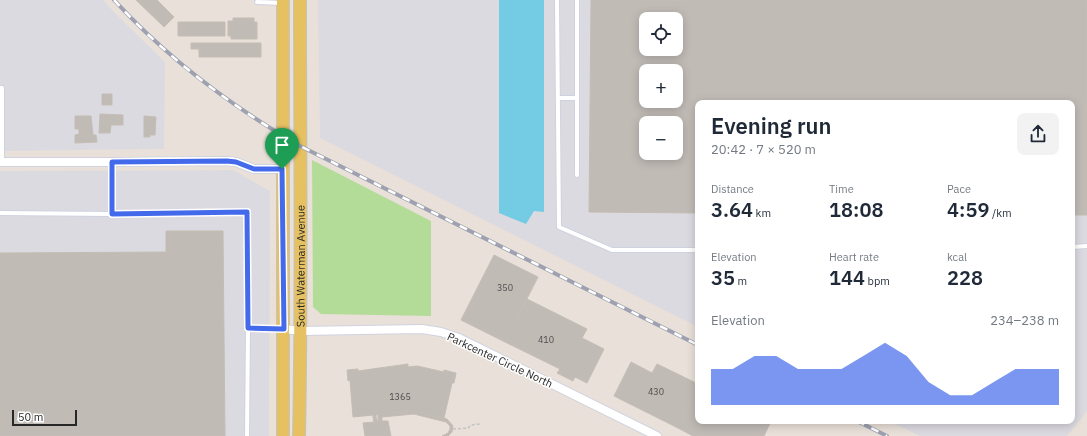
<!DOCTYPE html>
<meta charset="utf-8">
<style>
body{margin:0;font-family:"IBM Plex Sans",sans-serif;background:#f2f2f3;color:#1f2937;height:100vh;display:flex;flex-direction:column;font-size:15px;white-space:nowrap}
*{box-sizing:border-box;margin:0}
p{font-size:13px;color:#747a83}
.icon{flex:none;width:22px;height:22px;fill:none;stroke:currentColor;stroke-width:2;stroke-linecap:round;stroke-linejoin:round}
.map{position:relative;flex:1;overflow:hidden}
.side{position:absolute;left:695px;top:100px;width:380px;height:324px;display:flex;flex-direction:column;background:#fff;border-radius:8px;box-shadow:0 2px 10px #0003}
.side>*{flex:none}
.buttons{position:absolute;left:639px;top:12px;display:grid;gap:8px}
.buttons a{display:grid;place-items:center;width:44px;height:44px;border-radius:8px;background:#fff;box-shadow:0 2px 10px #0003;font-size:20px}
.scale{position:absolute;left:12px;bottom:10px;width:65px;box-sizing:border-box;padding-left:4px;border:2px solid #272727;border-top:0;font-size:11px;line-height:14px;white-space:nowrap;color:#272727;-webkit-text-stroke:3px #fff;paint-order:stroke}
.pin{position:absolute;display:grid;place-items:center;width:34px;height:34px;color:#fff;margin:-41px -17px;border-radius:50% 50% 50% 0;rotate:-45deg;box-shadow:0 0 4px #0007}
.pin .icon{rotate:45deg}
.round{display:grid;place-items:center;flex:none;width:42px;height:42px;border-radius:8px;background:#f2f2f3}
.summary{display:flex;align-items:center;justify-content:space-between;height:68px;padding:0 16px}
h1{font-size:22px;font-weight:600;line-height:30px}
.metrics{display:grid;grid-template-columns:repeat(3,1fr);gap:6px;height:68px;padding:4px 16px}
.metrics div{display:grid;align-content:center}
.metrics b{font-size:20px;font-weight:600}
.metrics small{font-size:11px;font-weight:400}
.metrics p{font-size:11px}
.chart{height:112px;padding:8px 16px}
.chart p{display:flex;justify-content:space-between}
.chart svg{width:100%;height:72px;margin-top:4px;fill:#446aec;opacity:.7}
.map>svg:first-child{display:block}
.industrial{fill:#dcdae1;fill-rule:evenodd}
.green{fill:#b3dc99}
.water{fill:#73cbe4}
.building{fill:#c1bbb6;stroke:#c4bdb4;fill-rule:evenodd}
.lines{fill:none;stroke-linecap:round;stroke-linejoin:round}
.lane-casing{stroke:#cfd3df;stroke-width:6}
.street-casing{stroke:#cfd3df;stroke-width:10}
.primary-casing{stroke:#c3c3c3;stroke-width:14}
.path{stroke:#c3c3c3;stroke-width:1.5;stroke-dasharray:3 2;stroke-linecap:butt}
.lane{stroke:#fff;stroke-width:4}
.street{stroke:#fff;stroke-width:8}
.primary{stroke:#e5c162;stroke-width:12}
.rail-casing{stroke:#9da1b0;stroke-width:4}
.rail{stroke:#fff;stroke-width:2.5;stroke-dasharray:8;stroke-linecap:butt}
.route-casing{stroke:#fff;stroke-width:8}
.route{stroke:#446aec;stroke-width:5}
.labels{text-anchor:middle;stroke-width:3;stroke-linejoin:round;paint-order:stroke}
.number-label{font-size:9px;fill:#4e4c4b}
.street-label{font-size:11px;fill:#272727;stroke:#fff}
</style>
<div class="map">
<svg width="1087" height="436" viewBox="0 0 1087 436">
<rect width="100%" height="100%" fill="#e9e1d9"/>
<path class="industrial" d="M0,0h103l15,16 47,46 -1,87 -164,2z
M318,0h769v411l-20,25h-147l-31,-15h183v-318h-374v224l-378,-189zM646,19h30v30h-30zM646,71h30v30h-30zM646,123h30v30h-30z
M233,170l37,21 -1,245h-269v-265z"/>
<path class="green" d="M312,160l119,61v95l-110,-2 -8,-7z"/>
<path class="water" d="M499,0h45v212l-10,-1 -8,13 -27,-11z"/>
<path class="building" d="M136,0h21l17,17 -10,10z
M591,0h496v215h-15v-112h-374v110l-109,-1zM646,19h30v30h-30zM646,71h30v30h-30zM646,123h30v30h-30z
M233,18h21v4h3v17h-26v-3h-3v-15h5z
M178,22h47v14h-47z
M191,43h70v14h-62v-8h-8z
M102,94h10v11h-10z
M100,114l23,1v10h-12l-1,8h-11z
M75,116h16l2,19h3l1,7 -22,1v-8l4,-1v-5h-4z
M144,116l12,1 -1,18h-5v2h-6z
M166,231h57l2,205h-225v-183l166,-1z
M494,255l44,22 -33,65 -44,-22z
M527,299l60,30 -5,9 22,11 -17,34 -12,-6 -2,4 -16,-8 3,-4 -55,-27z
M631,362l21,11 5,-9 41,20v3l-20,41 -64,-32z
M408,364v3l9,-1 27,6v-2l12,3 -2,10h-2l-8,35 -29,-7 -37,3 -2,1v2h-3v-2l-20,2 -3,-37 -2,1 -1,-11 11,-1v2z
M698,387v34h73l-7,15h-71l-15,-8z
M415,411l32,8 6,7 -1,6 -4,4h-6l6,-3 2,-4v-3l-4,-4 -32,-8 -32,3v4h6l3,15h-26l-2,-13 11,-1 -1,-5h3l1,4h1v-7z"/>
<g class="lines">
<g class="lane-casing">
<path id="lane" d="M557,0l2,227 53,23h86
M257,2l25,1
M0,88h2v74
M558,98h19
M577,175v-175
M0,213l112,1v-52
M112,214l52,-2h83l1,116 34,1
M1072,247l15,-1
M247,436l1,-108"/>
</g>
<g class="street-casing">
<path id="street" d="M0,162h112l115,-1 9,1 18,7h28
M284,329l17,2 121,-2 19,3 18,6 198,98"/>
</g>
<g class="primary-casing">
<g id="primary">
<path d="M283,0v436"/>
<path id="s1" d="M299,436c3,-145 1,-291 1,-436"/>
</g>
</g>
<path class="path" d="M453,429l15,-1 3,-3 9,-1"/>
<use href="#lane" class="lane"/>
<use href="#street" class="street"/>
<use href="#primary" class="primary"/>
<g class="rail-casing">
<path id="rail" d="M114,0c54,59 117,106 186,146l398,199
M857,421l30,15"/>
</g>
<use href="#rail" class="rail"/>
</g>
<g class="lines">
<g class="route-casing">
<path id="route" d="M227,161l9,1 18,7h28l2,160 -36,-1 -1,-116 -135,2v-52z"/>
</g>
<use href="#route" class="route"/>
</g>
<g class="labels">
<g class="number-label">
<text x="505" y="291">350</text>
<text x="546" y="343">410</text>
<text x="656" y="395">430</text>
<text x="400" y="400">1365</text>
</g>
<g class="street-label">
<text dy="4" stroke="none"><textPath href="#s1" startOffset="170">South Waterman Avenue</textPath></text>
<text transform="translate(500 360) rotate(25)" y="4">Parkcenter Circle North</text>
</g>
</g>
</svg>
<div class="buttons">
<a><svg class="icon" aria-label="locate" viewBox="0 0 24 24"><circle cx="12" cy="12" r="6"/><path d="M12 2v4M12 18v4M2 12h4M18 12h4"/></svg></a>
<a>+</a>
<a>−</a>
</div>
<div class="scale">50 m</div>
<div class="pin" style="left:282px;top:169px;background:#1e9e55"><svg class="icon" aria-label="arrive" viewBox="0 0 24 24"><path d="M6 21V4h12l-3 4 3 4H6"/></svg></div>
<section class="side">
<div class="summary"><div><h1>Evening run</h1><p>20:42 · 7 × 520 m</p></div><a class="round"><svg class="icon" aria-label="share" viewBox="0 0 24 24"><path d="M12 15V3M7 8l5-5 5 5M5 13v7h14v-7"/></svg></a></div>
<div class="metrics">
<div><p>Distance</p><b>3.64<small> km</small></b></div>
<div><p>Time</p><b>18:08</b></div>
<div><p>Pace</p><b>4:59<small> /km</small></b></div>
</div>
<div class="metrics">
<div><p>Elevation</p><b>35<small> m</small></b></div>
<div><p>Heart rate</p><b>144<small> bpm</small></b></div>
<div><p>kcal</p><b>228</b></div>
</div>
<div class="chart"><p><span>Elevation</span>234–238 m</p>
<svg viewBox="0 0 160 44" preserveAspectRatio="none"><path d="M0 44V22L10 22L20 14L30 14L40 22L50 22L60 22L70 14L80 6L90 14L100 30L110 38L120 38L130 30L140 22L150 22L160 22V44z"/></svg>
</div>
</section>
</div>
